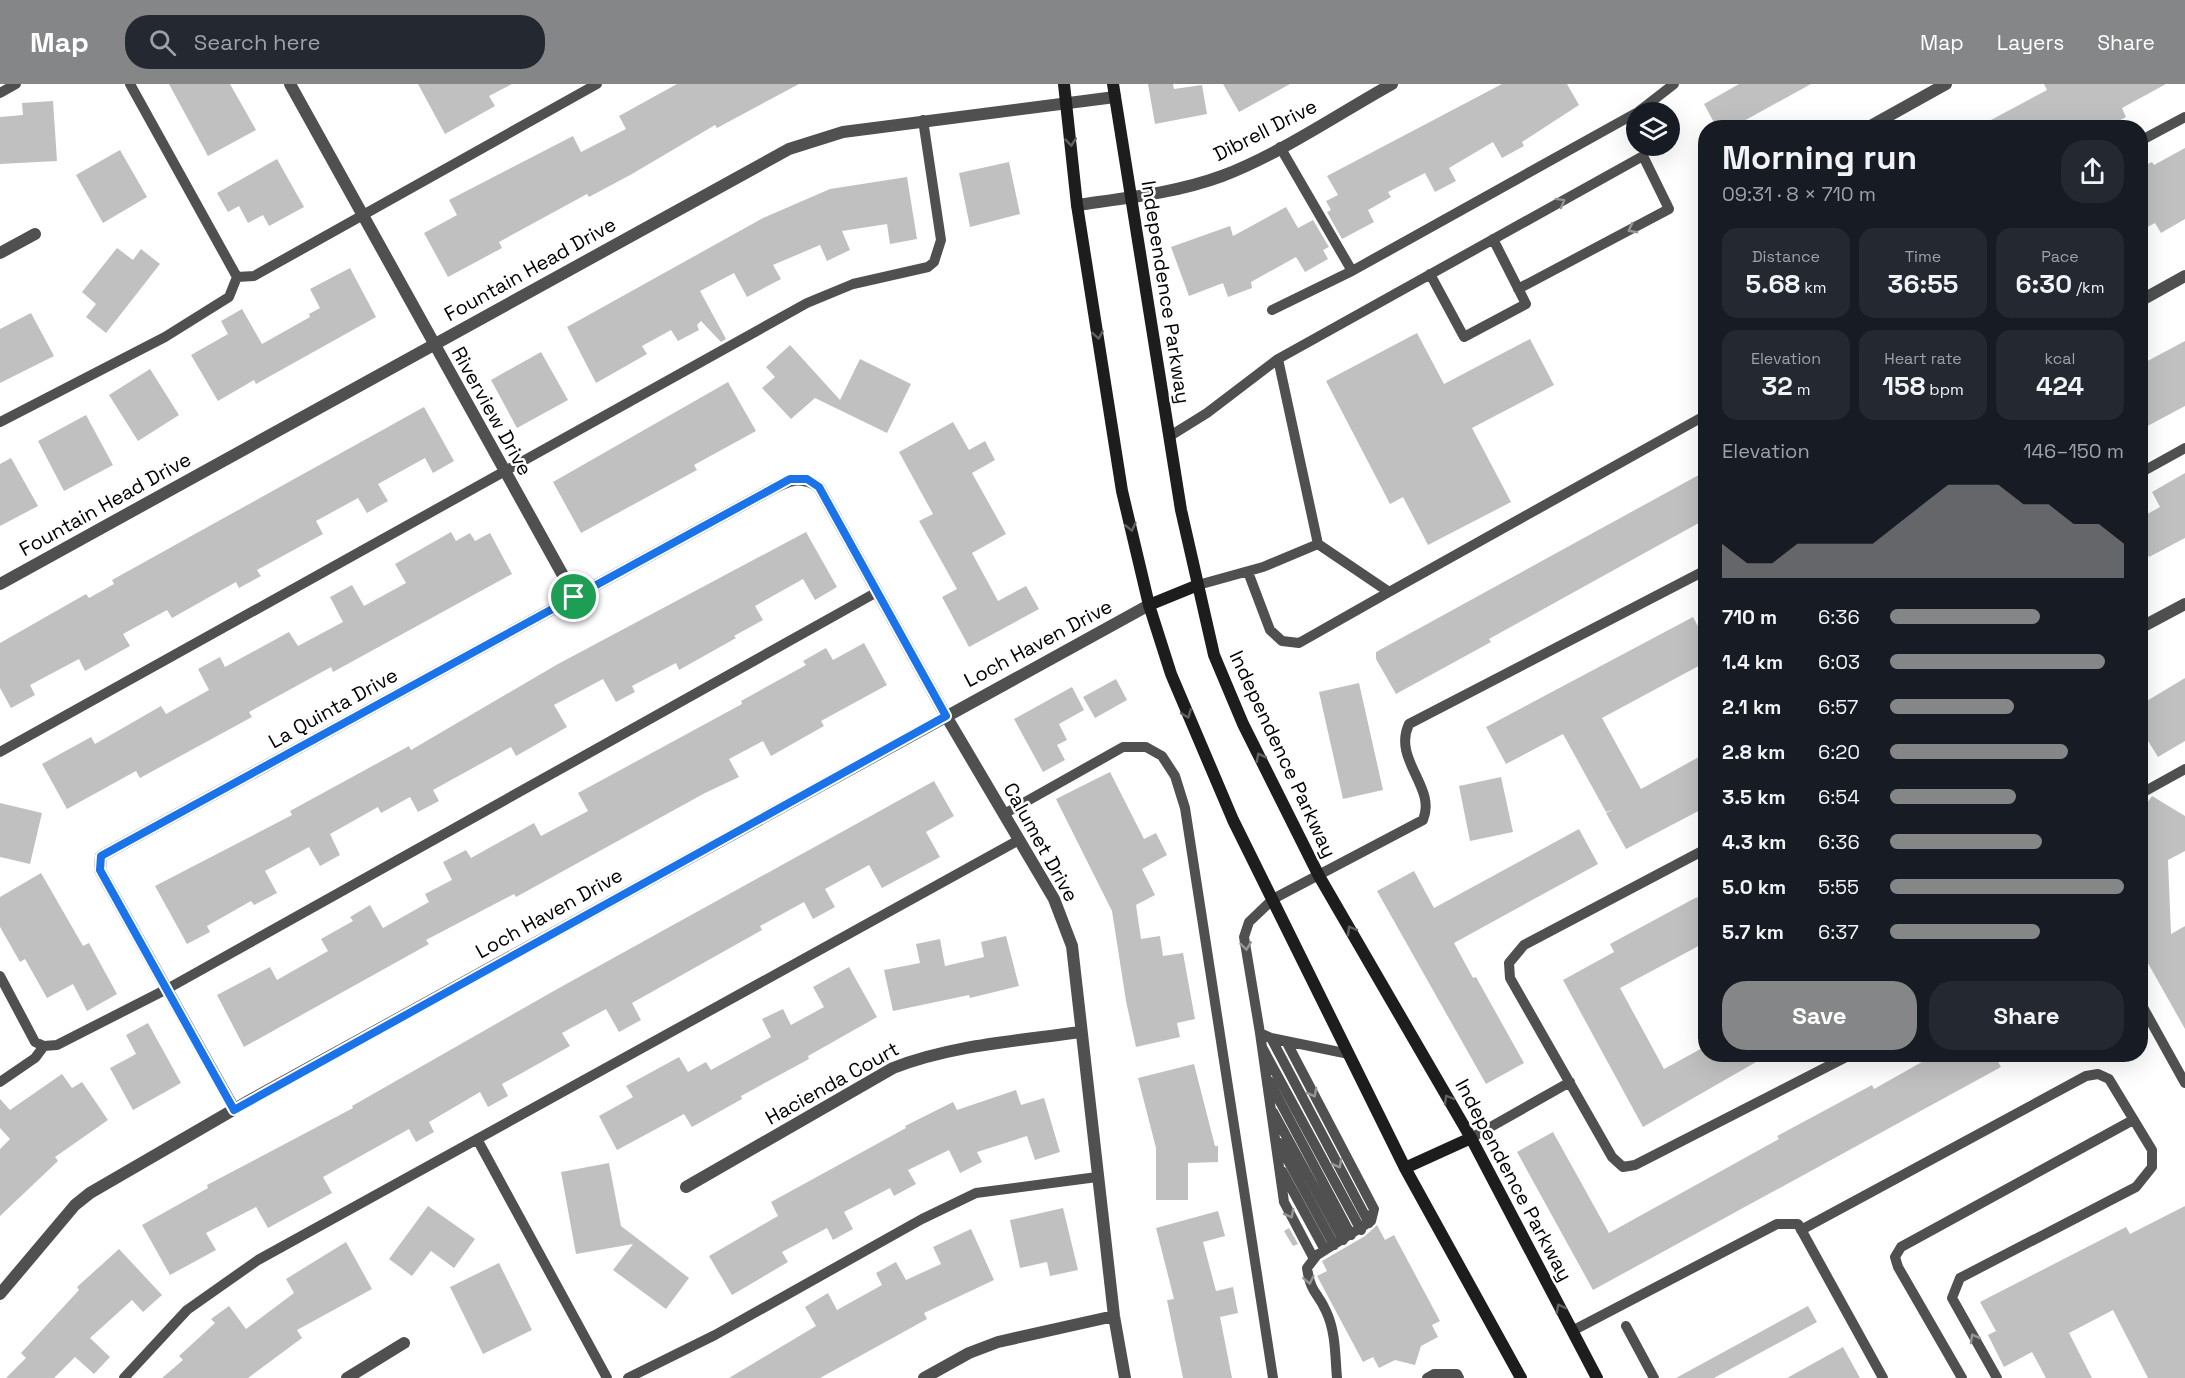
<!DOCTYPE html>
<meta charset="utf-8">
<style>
body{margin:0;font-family:"Space Grotesk",sans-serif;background:#242831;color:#f1f3f6;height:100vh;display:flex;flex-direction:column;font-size:22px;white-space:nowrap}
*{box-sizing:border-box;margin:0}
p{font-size:20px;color:#9ea1a6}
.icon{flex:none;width:33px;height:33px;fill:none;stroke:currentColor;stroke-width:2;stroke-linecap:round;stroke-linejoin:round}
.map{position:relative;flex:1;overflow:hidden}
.drawer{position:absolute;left:1698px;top:36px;width:450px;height:942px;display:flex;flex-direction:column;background:#171b24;border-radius:24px;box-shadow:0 6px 24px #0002}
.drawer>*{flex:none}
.controls{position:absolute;left:1626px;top:18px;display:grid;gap:12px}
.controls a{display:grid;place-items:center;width:54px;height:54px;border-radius:50%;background:#171b24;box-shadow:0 6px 24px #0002;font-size:30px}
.pin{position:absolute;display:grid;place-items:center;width:51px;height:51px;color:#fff;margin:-26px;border:3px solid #fff;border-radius:50%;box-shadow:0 2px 6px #0007}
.round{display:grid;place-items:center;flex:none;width:63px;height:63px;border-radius:24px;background:#242831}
.overview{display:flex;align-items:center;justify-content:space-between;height:102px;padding:0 24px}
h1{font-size:33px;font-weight:800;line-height:45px}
.stats{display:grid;grid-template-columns:repeat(3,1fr);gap:9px;height:102px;padding:6px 24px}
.stats div{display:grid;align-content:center;border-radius:15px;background:#242831;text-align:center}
.stats b{font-size:26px;font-weight:800}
.stats small{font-size:16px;font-weight:400}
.stats p{font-size:16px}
.chart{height:168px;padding:12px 24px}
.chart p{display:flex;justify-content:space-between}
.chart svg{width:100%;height:108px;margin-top:6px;fill:#858687;opacity:.7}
.action{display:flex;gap:12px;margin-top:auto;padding:12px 24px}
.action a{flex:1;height:69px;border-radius:24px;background:#858687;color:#fff;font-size:24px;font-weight:800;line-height:69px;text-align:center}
.action a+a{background:#242831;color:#f1f3f6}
ul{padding:0 24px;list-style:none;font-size:20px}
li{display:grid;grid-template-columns:96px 72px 1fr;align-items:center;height:45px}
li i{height:15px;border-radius:8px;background:#858687}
header{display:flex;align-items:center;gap:36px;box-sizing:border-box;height:84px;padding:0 30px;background:#858687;color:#fff}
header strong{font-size:28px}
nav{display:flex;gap:33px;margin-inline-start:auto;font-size:21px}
.search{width:420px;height:54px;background:#242831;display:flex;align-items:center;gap:15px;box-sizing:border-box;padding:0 21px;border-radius:24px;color:#9ea1a6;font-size:22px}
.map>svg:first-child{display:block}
.building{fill:#c0c0c0}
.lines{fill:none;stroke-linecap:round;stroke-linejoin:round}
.lane{stroke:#505050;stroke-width:10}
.street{stroke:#505050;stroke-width:12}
.secondary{stroke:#1d1d1d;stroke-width:12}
.oneway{stroke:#616161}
.oneway2{stroke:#969696}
.route-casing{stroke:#fff;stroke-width:12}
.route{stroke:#1a73e8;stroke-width:8}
.labels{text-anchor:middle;stroke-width:5;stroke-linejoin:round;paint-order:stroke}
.street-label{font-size:20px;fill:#000;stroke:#fff}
</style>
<header>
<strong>Map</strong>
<div class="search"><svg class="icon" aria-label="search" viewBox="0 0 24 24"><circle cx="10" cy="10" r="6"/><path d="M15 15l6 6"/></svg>Search here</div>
<nav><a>Map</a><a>Layers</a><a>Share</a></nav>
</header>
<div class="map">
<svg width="2185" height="1294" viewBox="0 0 2185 1294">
<rect width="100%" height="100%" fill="#fff"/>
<path class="building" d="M169,0h61l26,46 -48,26z
M418,0h94l-23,12 6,10 -50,28z
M677,0h122l-82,44 -2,-3 -83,49 -43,23 -2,-3 -88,48 3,6 -54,29 -24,-44 33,-18 -8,-15 124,-64 8,16 45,-23 -7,-13z
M1148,0h25l1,5 28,-4 5,29 -52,10z
M1223,0h67l-51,28z
M1502,0h65l12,21 -57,37 2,4 -22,12 -9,-16 -44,26 7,13 -21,11 -10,-19 -37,19 3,5 -23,13 6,12 -32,17 -15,-27 4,-2 -5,-9 12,-6 -11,-19z
M1739,0h72l-80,44h-14l-13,-24z
M2044,0h122l-44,24 4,9 -20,11h-130l71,-38z
M53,17l4,60 -57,3v-47l23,-2 -1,-12z
M2185,64v71l-24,14 -6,-10 -15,8v-63l12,-6 2,3z
M120,66l27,47 -44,26 -27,-48z
M277,75l27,48 -35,19 -6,-11 -15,8 -9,-17 -11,6 -11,-19z
M1009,78l11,52 -50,13 -11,-54z
M907,93l10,62 -27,5 -3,-20 -45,7 8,19 -23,11 -7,-16 -47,20 8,14 -34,18 -13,-24 -34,18 26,48 -5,3 -20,-21 -4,4 2,5 -21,11 -7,-11 -29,16 5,8 -51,29 -29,-56 196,-109 67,-29z
M1286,123l12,21 15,-8 16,27 -6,3 5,9 -23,13 -9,-15 -45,25 1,6 -24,9 -5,-14 -34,13 -18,-49 59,-21 3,10z
M117,164l16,12 8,-11 19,15 -54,69 -20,-16 10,-13 -14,-12z
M350,184l26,49 -120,67 -2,-4 -36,21 -27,-46 37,-21 -7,-13 21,-12 20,35 48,-27 -1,-3 11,-6 -10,-19z
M31,229l23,43 -54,27v-54z
M1417,249l27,51 86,-45 24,46 -82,43 39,74 -83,43 -25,-48 -13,7 -64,-123z
M2185,257v65l-45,24v-65z
M790,261l50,55 20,-41 51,25 -24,49 -72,-35 -24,21 -29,-31 13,-11 -9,-10z
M541,268l27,48 -51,28 -26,-48z
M150,285l29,46 -41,26 -29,-46z
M728,298l28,49 -62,34 3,5 -116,63 -28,-51z
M424,323l30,54 -21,12 -8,-15 -47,26 10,17 -21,12 -9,-15 -42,23 7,13 -66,36 4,6 -22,12 -3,-6 -64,36 -5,-8 -44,24 7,12 -45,25 -6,-12 -49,26 5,10 -24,13 -11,-20v-45l86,-49 3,4 25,-14 -2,-4z
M86,331l27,50 -49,26 -26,-50z
M953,338l16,28 16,-9 10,19 -23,13 34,61 -34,19 26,48 28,-15 13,23 -70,38 -27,-50 15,-8 -38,-68 14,-7 -34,-62z
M11,374l27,48 -38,20v-62z
M1706,387v48l-217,120 2,3 -95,52 -20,-35v-7z
M2185,389v65l-36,19 -9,-16v-23l20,-11 -8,-15z
M451,448l5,9 14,-8 5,8 15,-8 22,41 -179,98 -2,-5 -82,45 3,5 -112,61 -4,-7 -69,38 -25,-45 49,-27 4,7 66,-38 5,8 43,-24 -11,-21 22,-12 5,10 64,-35 9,14 45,-24 -13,-25 22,-12 12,21 42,-23 -11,-19z
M806,448l31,55 -22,13 -12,-21 -48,27 8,14 -29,16 2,2 -57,32 -3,-7 -44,23 3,6 -19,10 -13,-23 -49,26 13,22 -51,29 -5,-9 -78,43 6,11 -21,11 -8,-15 -29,16 -3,-6 -48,27 10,21 -20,11 -11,-19 -44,24 12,22 -23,12 -3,-4 -44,25 3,6 -23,12 -32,-58 137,-71 -2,-4 119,-65 2,4 147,-86z
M1693,533l13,24v21l-104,56 39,71 65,-36v54l-80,42 -20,-36 6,-3 -6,2 -43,-78 -57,30 -20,-37z
M864,559l23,42 -66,36 3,5 -53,30 -8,-15 -34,18 10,18 -34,16 -189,104 -2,-3 -88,46 3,4 -185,103 -27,-52 53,-28 7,13 51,-29 -7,-12 32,-18 -3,-4 20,-12 13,23 46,-26 -4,-8 27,-14 -9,-18 23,-12 5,8 63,-35 7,13 47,-25 -10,-18 164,-89 -1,-3 65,-36 -3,-4 23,-13 7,12z
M2185,594v63l-27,16 -18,-29v-23z
M1116,595l11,21 -32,18 -12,-21z
M1359,599l24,107 -40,9 -24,-107z
M1072,603l12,23 -25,14 8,16 -10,5 8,15 -22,12 -29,-53z
M1110,688l34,67 12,-6 11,22 -25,14 13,26 -19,10 5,34 19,-3 3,20 20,-3 12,66 -18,4 3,14 -44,10 -10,-46 -14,-90 -56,-112z
M1501,693l12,55 -43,9 -11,-55z
M934,697l20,35 -28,16 14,25 -58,31 -13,-23 -44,24 10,18 -22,12 -9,-17 -44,24 2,4 -130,73 9,17 -22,12 -13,-23 -44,24 8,13 -68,38 6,12 -20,11 -8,-15 -51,30 5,10 -18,10 -7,-13 -86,48 9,16 -64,35 -12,-21 -50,26 10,17 -46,25 -28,-50 66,-37 -1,-3 146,-77 -1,-2 207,-118z
M2152,712l33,20v35l-17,9 3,74 14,-8v103l-45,-80v-136z
M0,719l42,10 -12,51 -30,-7z
M1579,745l19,35 -144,79 19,35 3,-1 48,86 -38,21 -109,-193 37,-20 20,37z
M41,789l42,73 6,-3 28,51 -30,17 -14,-27 -26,14 -22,-39 -5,3 -20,-35v-30z
M1697,813l9,16v29l-86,46 44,81 42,-23v8h64l-127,73 -80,-147 51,-28 -4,-8z
M1006,852l13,50 -49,12 -1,-3 -76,16 -9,-41 36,-7 -4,-19 24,-5 5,27 39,-9 -3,-15z
M849,883l28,50 -69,39 1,3 -68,37 1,3 -50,28 -8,-13 -67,36 -18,-34 34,-19 -7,-11 53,-29 9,15 18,-10 5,8 60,-33 -9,-18 21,-10 8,16 33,-18 -11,-20z
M148,939l33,60 -48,27 -23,-42 26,-14 -10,-19z
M1936,970h58l7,13 -408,223 -76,-138 36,-20 56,101 170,-94 -2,-3 95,-51 2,4z
M1194,980l21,82h3v16l-30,1v37h-32v-52l-18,-70z
M62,990l10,14 10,-6 26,38 -53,37 3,4 -58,55v-67l10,-10 -10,-11v-29l10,11z
M1016,1006l5,15 23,-7 16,54 -25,8 -8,-24 -50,16 5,10 -22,11 -11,-23 -41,20 8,14 -22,12 -4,-8 -46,24 9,17 -20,11 -6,-12 -45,24 6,10 -56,33 -23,-39 69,-40 -7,-14 135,-74 -1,-2 48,-24 4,8z
M609,1079l12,63 68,52 -23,31 -53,-39 20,-26 -57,10 -15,-82z
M428,1122l47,33 -21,29 -23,-17 -19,25 -23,-17z
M2185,1122v172h-37l-35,-68 -44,23 23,45h-46l-14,-26 -28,15 -16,-32 8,-4 -16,-29 146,-75 4,7z
M1063,1124l15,62 -28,6 -3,-14 -27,6 -10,-48z
M1218,1127l7,25 -22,6 13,49 17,-4 5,26 -18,4 12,61h-49l-16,-78 7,-1 -18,-71z
M1377,1141l8,15 9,-5 46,86 -8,4 6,12 -17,9 -6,19 -20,-5 -16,8 -6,-11 -10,5 -46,-86 10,-5 -5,-10 43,-25z
M1289,1144l9,16 -5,2 -9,-15z
M971,1145l23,51 -70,33 3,6 -107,59h-91l87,-52 -11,-19 23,-14 9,17 45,-25 -6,-12 20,-11 10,18 35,-16 -8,-17z
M346,1158l26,47 -75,41 5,8 -54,40h-86l21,-18 -4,-4 36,-33 -4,-4 18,-13 17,23 48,-36 -8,-14z
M119,1165l43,46 -19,17 -11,-12 -42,38 20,19 -16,17 -19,-17 -21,21h-48l20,-20 -5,-5 58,-63 -2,-3z
M499,1179l33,67 -49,24 -33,-67z
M1808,1222l9,16 -103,56h-38z
M1843,1263l17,31h-73z"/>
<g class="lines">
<path class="lane" d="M130,0l107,193 17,-1 343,-192
M0,9l16,-9
M1638,28l36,-28
M2140,57l45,-24
M1280,63l72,124
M1430,190l34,63 62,-33 -33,-65
M1272,226l80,-39 284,-158
M0,338l165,-85 64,-40 8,-20
M1170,352l37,-23 71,-54
M2140,389l45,-25
M1318,460l71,48 317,-177
M1248,488l22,58 12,11 17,2 90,-51
M1198,501l65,-18 55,-23 -40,-185 365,-203 26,53 -151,80
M0,668l807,-449 46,-19 75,-17 6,-5 7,-22 -18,-120
M2140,710l45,-25
M1004,730l119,-67h23l16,9 13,20 10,32 88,570
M1706,765l-182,96 -15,18 1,15 102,179 11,10 12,-2 217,-111
M0,892l35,66 9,4 13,-1 110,-56 710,-397
M2140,918l45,81
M1260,949l24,169 30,57
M1271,954l98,185
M1286,957l88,168 -3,12 -54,34 -10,13c4,26 10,23 19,43 10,21 9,45 11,67
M1263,965l98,181
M1349,970l-78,-16 -11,-5 -16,-96 5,-15 24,-23 150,-79c14,-33 -31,-60 -14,-96l297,-154
M1269,997l82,154
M0,998l35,-24 9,-12
M1273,1028l70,128
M1471,1054l99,-56
M477,1055l130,239
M1278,1058l56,103
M1282,1087l43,79
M1801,1146l285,-154 12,-2 11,5 43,71v17l-16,20 -176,91 -8,20 45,80
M1626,1242l28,52
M1572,1247l205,-107h21l85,154
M124,1294l63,-68 71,-50 761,-420
M628,1294l87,-43 207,-116 54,-26 121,-16
M1427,1294l7,-4h23l2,4
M1962,1294l-64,-111 -3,-10 6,-10 232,-127"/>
<path class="street" d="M290,0l285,513
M1867,44l79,-44
M1077,121c48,-7 99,-12 145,-29 58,-22 116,-62 170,-92
M0,169l35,-19
M2140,217l45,-25
M0,500l789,-435 54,-17 272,-35
M2140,544l45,-24
M234,1025l-134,-239 1,-14 669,-366c18,-10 31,-16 49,-3l127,229 108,183 18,47 42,370 11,62
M686,1103l207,-119c59,-23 124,-27 187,-36
M0,1210l75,-89 15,-12 162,-94 897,-494
M347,1294l57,-35
M924,1294l45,-25 29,-11 116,-26"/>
<path class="secondary" d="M1064,0l13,121 45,286 27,114 22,69 62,146 172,348 116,210
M1113,0l68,426 33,145 29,69 76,152 152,262 126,240
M1149,521l49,-20
M1405,1084l66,-30"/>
</g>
<defs><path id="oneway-chevron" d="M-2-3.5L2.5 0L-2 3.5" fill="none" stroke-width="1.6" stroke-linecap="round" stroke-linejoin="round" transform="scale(1.5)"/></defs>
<g class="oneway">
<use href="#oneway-chevron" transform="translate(1071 58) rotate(84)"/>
<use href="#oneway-chevron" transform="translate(1098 251) rotate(81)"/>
<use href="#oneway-chevron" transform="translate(1131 443) rotate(77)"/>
<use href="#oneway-chevron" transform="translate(1187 630) rotate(68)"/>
<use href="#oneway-chevron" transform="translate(1260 673) rotate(-117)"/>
<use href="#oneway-chevron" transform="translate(1351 846) rotate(-120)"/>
<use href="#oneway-chevron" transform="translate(1448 1015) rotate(-120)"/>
<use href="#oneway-chevron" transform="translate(1560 1224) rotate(-118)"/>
</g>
<g class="oneway2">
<use href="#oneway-chevron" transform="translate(1561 118) rotate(-29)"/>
<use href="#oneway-chevron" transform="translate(1632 145) rotate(152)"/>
<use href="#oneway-chevron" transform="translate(1246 862) rotate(82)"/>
<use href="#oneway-chevron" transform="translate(1313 1009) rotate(62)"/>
<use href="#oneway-chevron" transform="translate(1338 1080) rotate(62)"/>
<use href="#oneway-chevron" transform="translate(1290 1130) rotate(62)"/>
<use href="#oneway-chevron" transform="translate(1309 1196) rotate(78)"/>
<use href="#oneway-chevron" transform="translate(1974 1254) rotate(-119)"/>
</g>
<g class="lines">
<g class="route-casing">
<path id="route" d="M790,395h17l12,8 127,229 -712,394 -134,-240 1,-14z"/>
</g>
<use href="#route" class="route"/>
</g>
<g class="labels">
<g class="street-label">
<text transform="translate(1265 46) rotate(-27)" y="7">Dibrell Drive</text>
<text transform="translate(530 185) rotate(-29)" y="7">Fountain Head Drive</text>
<text transform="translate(1166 208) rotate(81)" y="7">Independence Parkway</text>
<text transform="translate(492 327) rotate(61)" y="7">Riverview Drive</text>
<text transform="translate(105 420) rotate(-29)" y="7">Fountain Head Drive</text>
<text transform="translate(1038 559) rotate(-28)" y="7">Loch Haven Drive</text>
<text transform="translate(333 624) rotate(-29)" y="7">La Quinta Drive</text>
<text transform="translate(1283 670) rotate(65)" y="7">Independence Parkway</text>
<text transform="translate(1041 758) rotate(61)" y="7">Calumet Drive</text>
<text transform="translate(549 829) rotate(-29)" y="7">Loch Haven Drive</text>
<text transform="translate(832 999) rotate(-29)" y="7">Hacienda Court</text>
<text transform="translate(1514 1096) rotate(62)" y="7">Independence Parkway</text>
</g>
</g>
</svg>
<div class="controls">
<a><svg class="icon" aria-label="layers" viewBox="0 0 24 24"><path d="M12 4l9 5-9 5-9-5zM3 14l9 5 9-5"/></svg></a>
</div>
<div class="pin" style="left:574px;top:513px;background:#1e9e55"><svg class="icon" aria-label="arrive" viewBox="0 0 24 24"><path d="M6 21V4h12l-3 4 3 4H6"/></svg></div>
<section class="drawer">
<div class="overview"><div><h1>Morning run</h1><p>09:31 · 8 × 710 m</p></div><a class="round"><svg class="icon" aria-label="share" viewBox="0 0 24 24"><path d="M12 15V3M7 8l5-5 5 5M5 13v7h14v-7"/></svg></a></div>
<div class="stats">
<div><p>Distance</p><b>5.68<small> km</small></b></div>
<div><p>Time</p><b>36:55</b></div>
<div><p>Pace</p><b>6:30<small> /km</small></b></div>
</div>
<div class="stats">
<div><p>Elevation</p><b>32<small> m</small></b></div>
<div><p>Heart rate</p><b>158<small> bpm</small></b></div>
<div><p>kcal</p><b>424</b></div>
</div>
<div class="chart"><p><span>Elevation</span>146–150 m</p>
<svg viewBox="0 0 160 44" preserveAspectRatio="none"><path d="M0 44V30L10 38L20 38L30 30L40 30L50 30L60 30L70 22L80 14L90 6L100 6L110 6L120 14L130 14L140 22L150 22L160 30V44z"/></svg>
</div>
<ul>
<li><b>710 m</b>6:36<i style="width:64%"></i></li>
<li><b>1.4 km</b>6:03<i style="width:92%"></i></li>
<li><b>2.1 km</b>6:57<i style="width:53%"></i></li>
<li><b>2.8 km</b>6:20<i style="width:76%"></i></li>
<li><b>3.5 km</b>6:54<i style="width:54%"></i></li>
<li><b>4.3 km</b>6:36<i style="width:65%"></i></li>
<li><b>5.0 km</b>5:55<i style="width:100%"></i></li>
<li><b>5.7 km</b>6:37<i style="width:64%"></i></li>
</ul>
<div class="action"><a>Save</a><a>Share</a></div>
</section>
</div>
